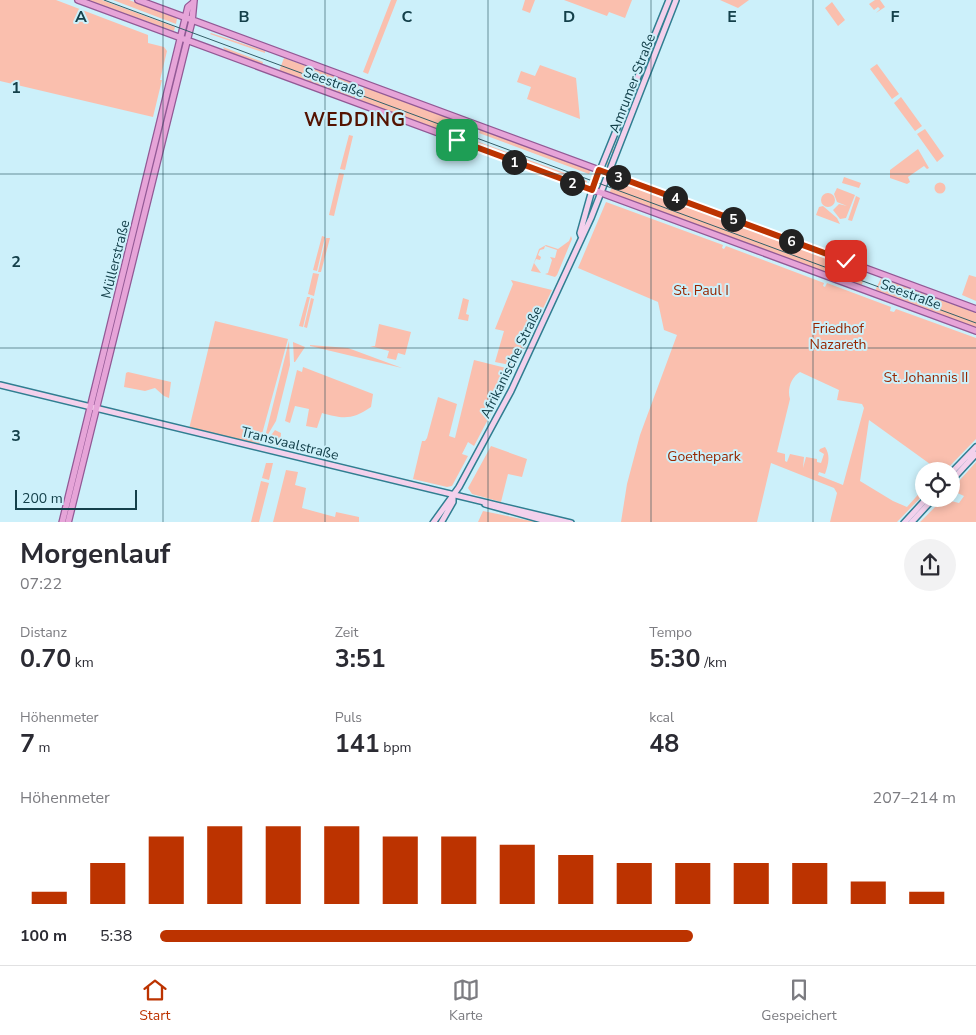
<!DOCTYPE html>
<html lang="de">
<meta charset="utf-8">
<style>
body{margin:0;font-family:"Nunito Sans",sans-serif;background:#f2f2f3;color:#2b2b33;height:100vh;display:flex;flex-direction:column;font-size:19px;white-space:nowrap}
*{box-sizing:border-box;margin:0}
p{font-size:16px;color:#7c7c81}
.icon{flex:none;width:28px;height:28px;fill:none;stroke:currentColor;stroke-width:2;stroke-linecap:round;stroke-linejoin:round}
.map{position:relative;height:522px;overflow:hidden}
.details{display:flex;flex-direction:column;background:#fff;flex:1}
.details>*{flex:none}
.fabs{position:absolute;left:915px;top:462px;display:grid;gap:10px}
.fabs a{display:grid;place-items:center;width:45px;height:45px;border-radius:50%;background:#fff;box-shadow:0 2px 8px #0003;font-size:25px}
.scale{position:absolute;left:15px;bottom:12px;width:122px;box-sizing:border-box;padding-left:5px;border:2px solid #14404a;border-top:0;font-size:14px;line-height:18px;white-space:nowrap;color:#14404a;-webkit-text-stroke:4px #ccf0fa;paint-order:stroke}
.pin{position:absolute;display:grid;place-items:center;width:42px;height:42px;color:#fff;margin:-21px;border-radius:10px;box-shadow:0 2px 8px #0006}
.km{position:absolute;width:25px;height:25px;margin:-12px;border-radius:50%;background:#222;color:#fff;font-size:14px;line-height:25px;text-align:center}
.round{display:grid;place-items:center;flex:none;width:52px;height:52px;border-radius:26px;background:#f2f2f3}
.overview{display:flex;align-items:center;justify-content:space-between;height:85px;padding:0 20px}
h1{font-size:28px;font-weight:700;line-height:38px}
.stats{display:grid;grid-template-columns:repeat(3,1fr);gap:8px;height:85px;padding:5px 20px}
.stats div{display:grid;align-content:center}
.stats b{font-size:25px;font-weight:700}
.stats small{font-size:14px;font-weight:400}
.stats p{font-size:14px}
.chart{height:140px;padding:10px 20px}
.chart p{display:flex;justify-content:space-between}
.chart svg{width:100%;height:90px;margin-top:5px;stroke:#bc3300;stroke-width:6}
ul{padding:0 20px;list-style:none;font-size:16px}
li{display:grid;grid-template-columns:80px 60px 1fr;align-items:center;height:38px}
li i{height:12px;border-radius:6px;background:#bc3300}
.tab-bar{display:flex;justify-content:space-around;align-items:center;height:70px;border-top:1px solid #e1e1e2;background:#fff;font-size:14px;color:#7c7c81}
.tab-bar a{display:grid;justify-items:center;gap:2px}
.tab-bar .on{color:#bc3300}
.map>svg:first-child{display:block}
.green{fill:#fabfae;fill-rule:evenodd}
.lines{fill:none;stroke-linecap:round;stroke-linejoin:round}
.secondary-casing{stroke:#307e91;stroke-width:8}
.primary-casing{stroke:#925995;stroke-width:8}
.secondary{stroke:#f3d1ec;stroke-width:5}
.primary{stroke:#e6a4d8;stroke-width:5.5}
.tram{stroke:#345f69;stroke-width:1}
.route-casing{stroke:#fff;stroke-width:10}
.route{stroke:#bc3300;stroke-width:6}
.grid{fill:none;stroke:#14404a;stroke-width:1;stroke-opacity:0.55}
.labels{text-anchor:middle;stroke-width:4;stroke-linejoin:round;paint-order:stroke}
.street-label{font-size:14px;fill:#14404a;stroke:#ccf0fa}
.park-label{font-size:14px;fill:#962600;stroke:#ccf0fa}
.district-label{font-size:19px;font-weight:bold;letter-spacing:1px;fill:#541301;stroke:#ccf0fa}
.grid-label{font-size:16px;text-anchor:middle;font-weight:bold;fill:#14404a;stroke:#ccf0fa;stroke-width:4;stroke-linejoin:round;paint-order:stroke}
</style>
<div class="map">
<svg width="976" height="523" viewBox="0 0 976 523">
<rect width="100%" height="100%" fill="#ccf0fa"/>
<path class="green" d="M0,0h56l92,35v8l16,4 3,4 -7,29h2l-9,37 -153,-36z
M87,0h15l73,27 -1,4z
M113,0h16l48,18 -1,6z
M391,0h6l-29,74 -5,-2z
M525,0h10l-5,13 -8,-3z
M564,0h68l-7,18 -16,-6 -2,4z
M720,0h29l-11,8z
M875,0h5l5,7 -9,6 4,-4 -2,-2 -4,3 -5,-6z
M832,2l13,18 -7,6 -13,-18z
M211,33l54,18v2l-55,-19z
M223,47l40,15 -1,3 -37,-14z
M284,58l75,27 -5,15 -75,-29z
M877,64l22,30 -7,5 -22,-30z
M540,65l36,13 4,41 -53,-20 4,-12 -14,-5 4,-11 14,5z
M643,69l4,1 -2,5 -2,-3 -7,18 2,4 -1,3 -2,-4 -9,23 2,4 -1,2 -3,-3 -11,30v6l-2,-3 -3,9 1,4 -4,-1z
M364,87l101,37 -5,14 -102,-37z
M901,97l21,29 -7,5 -21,-28z
M925,129l19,27 -7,6 -20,-28z
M480,130l111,40 -2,4 -110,-41z
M349,135l4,1 -8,34 -5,-1z
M476,141l111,40 -1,4 -111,-41z
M918,149l11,19 -2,1 -3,-3 -16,11 2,5 -3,2 -17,-6v-8z
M339,173l5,1 -10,42 -5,-1z
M844,177l17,6 -2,5 -17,-5z
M615,179l251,93 -5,15 -252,-93z
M934.5 188a5.5 5.5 0 1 1 11 0a5.5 5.5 0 1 1-11 0Z
M837,188l18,7 -9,23 -6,1 -7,-9 6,-6 8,2 -10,-4 -3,-8z
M821 200a7 7 0 1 1 14 0a7 7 0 1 1-14 0Z
M856,196l4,2 -8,23 -4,-1z
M606,202l117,43 -1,3 2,1 2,-3 98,37 -1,3 2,1 2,-4 64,24 -1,4 4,1 2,-3 80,29v101l-31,32h-13l-2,-7 -61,-44 -9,61 33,20 14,6 17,-19v6l-27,28h-67l7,-29 -3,-5 -63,-25 -14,59h-136l6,-38 13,-49 37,-100 -13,-5 -6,-28 -80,-34zM800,372l39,18 -2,10 25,4 2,4 -21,77 -25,-10 1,-3 6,2c3,-9 6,-18 0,-27l-5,2 -1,2 5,3 -3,9 -4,-1v-3l-11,-2 -3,11 1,-11 -14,-3 -3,8 -2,-1v-7l-8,-2 13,-53c-3,-9 1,-22 10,-27z
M823,206l14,12 3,6 -24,-9 3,-8z
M322,236l3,1 -8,34 -4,-1z
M571,236l1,3 -15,36 -2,2 -10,-3 3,-1 4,-13 -2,-3 5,1 2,-8 -12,-4 -1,3 -4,1 -2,5 3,2 -1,3 -4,-1 -2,4 7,10 -10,-2 8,-22 7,-4 12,4 11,-8z
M326,238h4l-9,34h-3z
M313,273l6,1 -5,22 -6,-2z
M969,275l7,2v24l-14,-6z
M881,278l95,35v16l-101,-38z
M511,280l41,10 -37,76 -20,-4 9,-31 -9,-2 18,-45z
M307,297h3l-7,30 -4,-1z
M311,298l3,1 -7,29 -3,-1z
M463,298l6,2 -3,14 3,1 -1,6 -10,-2z
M215,321l73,18 -29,106 -70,-16z
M379,324l32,8 -6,23 -7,-2 -2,7 -9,-2 2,-7 -19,-5h5z
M289,341l1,24 -14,56 -12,20z
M293,342l12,5 -10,15h-1z
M310,345l38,3 54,20 -92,-22z
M474,360l40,10 -40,76 -6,-4 -6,12 6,2 -16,30 -5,1 -34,-8 9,-38h3l2,-3 11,-41 19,7 -8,32 6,2z
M303,367l70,27 -2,13c-19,13 -28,12 -49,6l-5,15 -11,-2 3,-17 -14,-3 -5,17 -5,-2 12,-51 5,2z
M128,372l43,10 -2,16 -5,-2 -9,-8 -10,3 -21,-4 2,-14z
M275,430l6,3 -1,14 -11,-3v-6z
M491,446l36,13 -5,18 -14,-3 -7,28 -29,-8 -4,-6z
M976,462v60h-56l23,-23 16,4 5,-7 -13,-6z
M266,463h7l-4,17 -7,-2z
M286,470l12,2 -3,13 11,3 -4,20 33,9 1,-5 23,5v5h-86z
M261,481l8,2 -10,39h-8z
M483,511l53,11h-58z"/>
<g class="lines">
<g class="secondary-casing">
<path id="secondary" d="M581,236l-1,-3 12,-43 77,-190
M0,385l571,138
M951,473l25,-26
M951,481l25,-27
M485,504l68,19
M433,523l26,-36 52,-96 80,-173 85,-218
M441,523l12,-21v-6
M904,523l22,-24
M911,523l22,-24"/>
</g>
<g class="primary-casing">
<path id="primary" d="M78,0l898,331
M138,0l838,309
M62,523l126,-516 5,-4
M68,523l124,-502 2,-21"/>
</g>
<use href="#secondary" class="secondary"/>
<use href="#primary" class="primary"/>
<path class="tram" d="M104,0l872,323"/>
</g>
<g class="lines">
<g class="route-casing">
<path id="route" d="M457,140l135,50 7,-20 247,91"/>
</g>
<use href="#route" class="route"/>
</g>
<path class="grid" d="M163,0v523M325,0v523M488,0v523M651,0v523M813,0v523M0,174h976M0,348h976"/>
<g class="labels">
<g class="street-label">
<text transform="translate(334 82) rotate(20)" y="5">Seestraße</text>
<text transform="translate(632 83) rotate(-69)" y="5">Amrumer Straße</text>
<text transform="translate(115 259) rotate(-76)" y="5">Müllerstraße</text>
<text transform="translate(911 294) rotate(20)" y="5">Seestraße</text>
<text transform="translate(511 362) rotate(-64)" y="5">Afrikanische Straße</text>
<text transform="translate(290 443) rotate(14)" y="5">Transvaalstraße</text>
</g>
<g class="park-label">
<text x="701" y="295">St. Paul I</text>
<text x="838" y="333">Friedhof<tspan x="838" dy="16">Nazareth</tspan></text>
<text x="926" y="382">St. Johannis II</text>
<text x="704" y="461">Goethepark</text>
</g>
<g class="district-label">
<text x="355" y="126">WEDDING</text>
</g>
</g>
<g class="grid-label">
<text x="81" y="22">A</text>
<text x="244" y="22">B</text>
<text x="407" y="22">C</text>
<text x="569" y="22">D</text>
<text x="732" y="22">E</text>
<text x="895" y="22">F</text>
<text x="16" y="93">1</text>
<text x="16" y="267">2</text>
<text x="16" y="441">3</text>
</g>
</svg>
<div class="fabs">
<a><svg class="icon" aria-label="locate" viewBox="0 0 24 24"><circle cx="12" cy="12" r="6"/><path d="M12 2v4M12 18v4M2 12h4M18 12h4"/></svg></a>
</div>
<div class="scale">200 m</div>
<div class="pin" style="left:457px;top:140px;background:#1e9e55"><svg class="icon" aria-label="arrive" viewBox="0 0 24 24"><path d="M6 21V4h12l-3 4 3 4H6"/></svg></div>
<div class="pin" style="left:846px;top:261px;background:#d93025"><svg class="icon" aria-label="check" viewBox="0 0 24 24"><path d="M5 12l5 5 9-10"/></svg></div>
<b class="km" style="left:514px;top:162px">1</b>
<b class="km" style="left:572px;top:183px">2</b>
<b class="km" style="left:618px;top:177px">3</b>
<b class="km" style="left:675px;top:198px">4</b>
<b class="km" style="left:733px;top:219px">5</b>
<b class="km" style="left:791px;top:241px">6</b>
</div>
<section class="details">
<div class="overview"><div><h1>Morgenlauf</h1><p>07:22</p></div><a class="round"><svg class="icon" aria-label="share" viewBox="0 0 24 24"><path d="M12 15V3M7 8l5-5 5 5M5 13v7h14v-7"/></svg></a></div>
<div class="stats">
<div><p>Distanz</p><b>0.70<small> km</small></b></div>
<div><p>Zeit</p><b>3:51</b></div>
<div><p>Tempo</p><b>5:30<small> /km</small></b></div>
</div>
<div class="stats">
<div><p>Höhenmeter</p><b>7<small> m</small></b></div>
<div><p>Puls</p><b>141<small> bpm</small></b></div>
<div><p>kcal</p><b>48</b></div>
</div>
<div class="chart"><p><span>Höhenmeter</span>207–214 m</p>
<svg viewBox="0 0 160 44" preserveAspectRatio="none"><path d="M5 44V38M15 44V24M25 44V11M35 44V6M45 44V6M55 44V6M65 44V11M75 44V11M85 44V15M95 44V20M105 44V24M115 44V24M125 44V24M135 44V24M145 44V33M155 44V38"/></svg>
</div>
<ul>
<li><b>100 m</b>5:38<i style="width:67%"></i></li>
</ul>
</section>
<nav class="tab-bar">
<a class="on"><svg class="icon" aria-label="home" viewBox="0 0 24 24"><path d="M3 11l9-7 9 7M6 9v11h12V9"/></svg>Start</a>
<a><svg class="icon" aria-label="map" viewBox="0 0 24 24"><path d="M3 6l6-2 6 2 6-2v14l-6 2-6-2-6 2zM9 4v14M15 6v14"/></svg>Karte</a>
<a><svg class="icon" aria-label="saved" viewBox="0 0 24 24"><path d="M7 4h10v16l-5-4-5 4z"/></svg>Gespeichert</a>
</nav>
